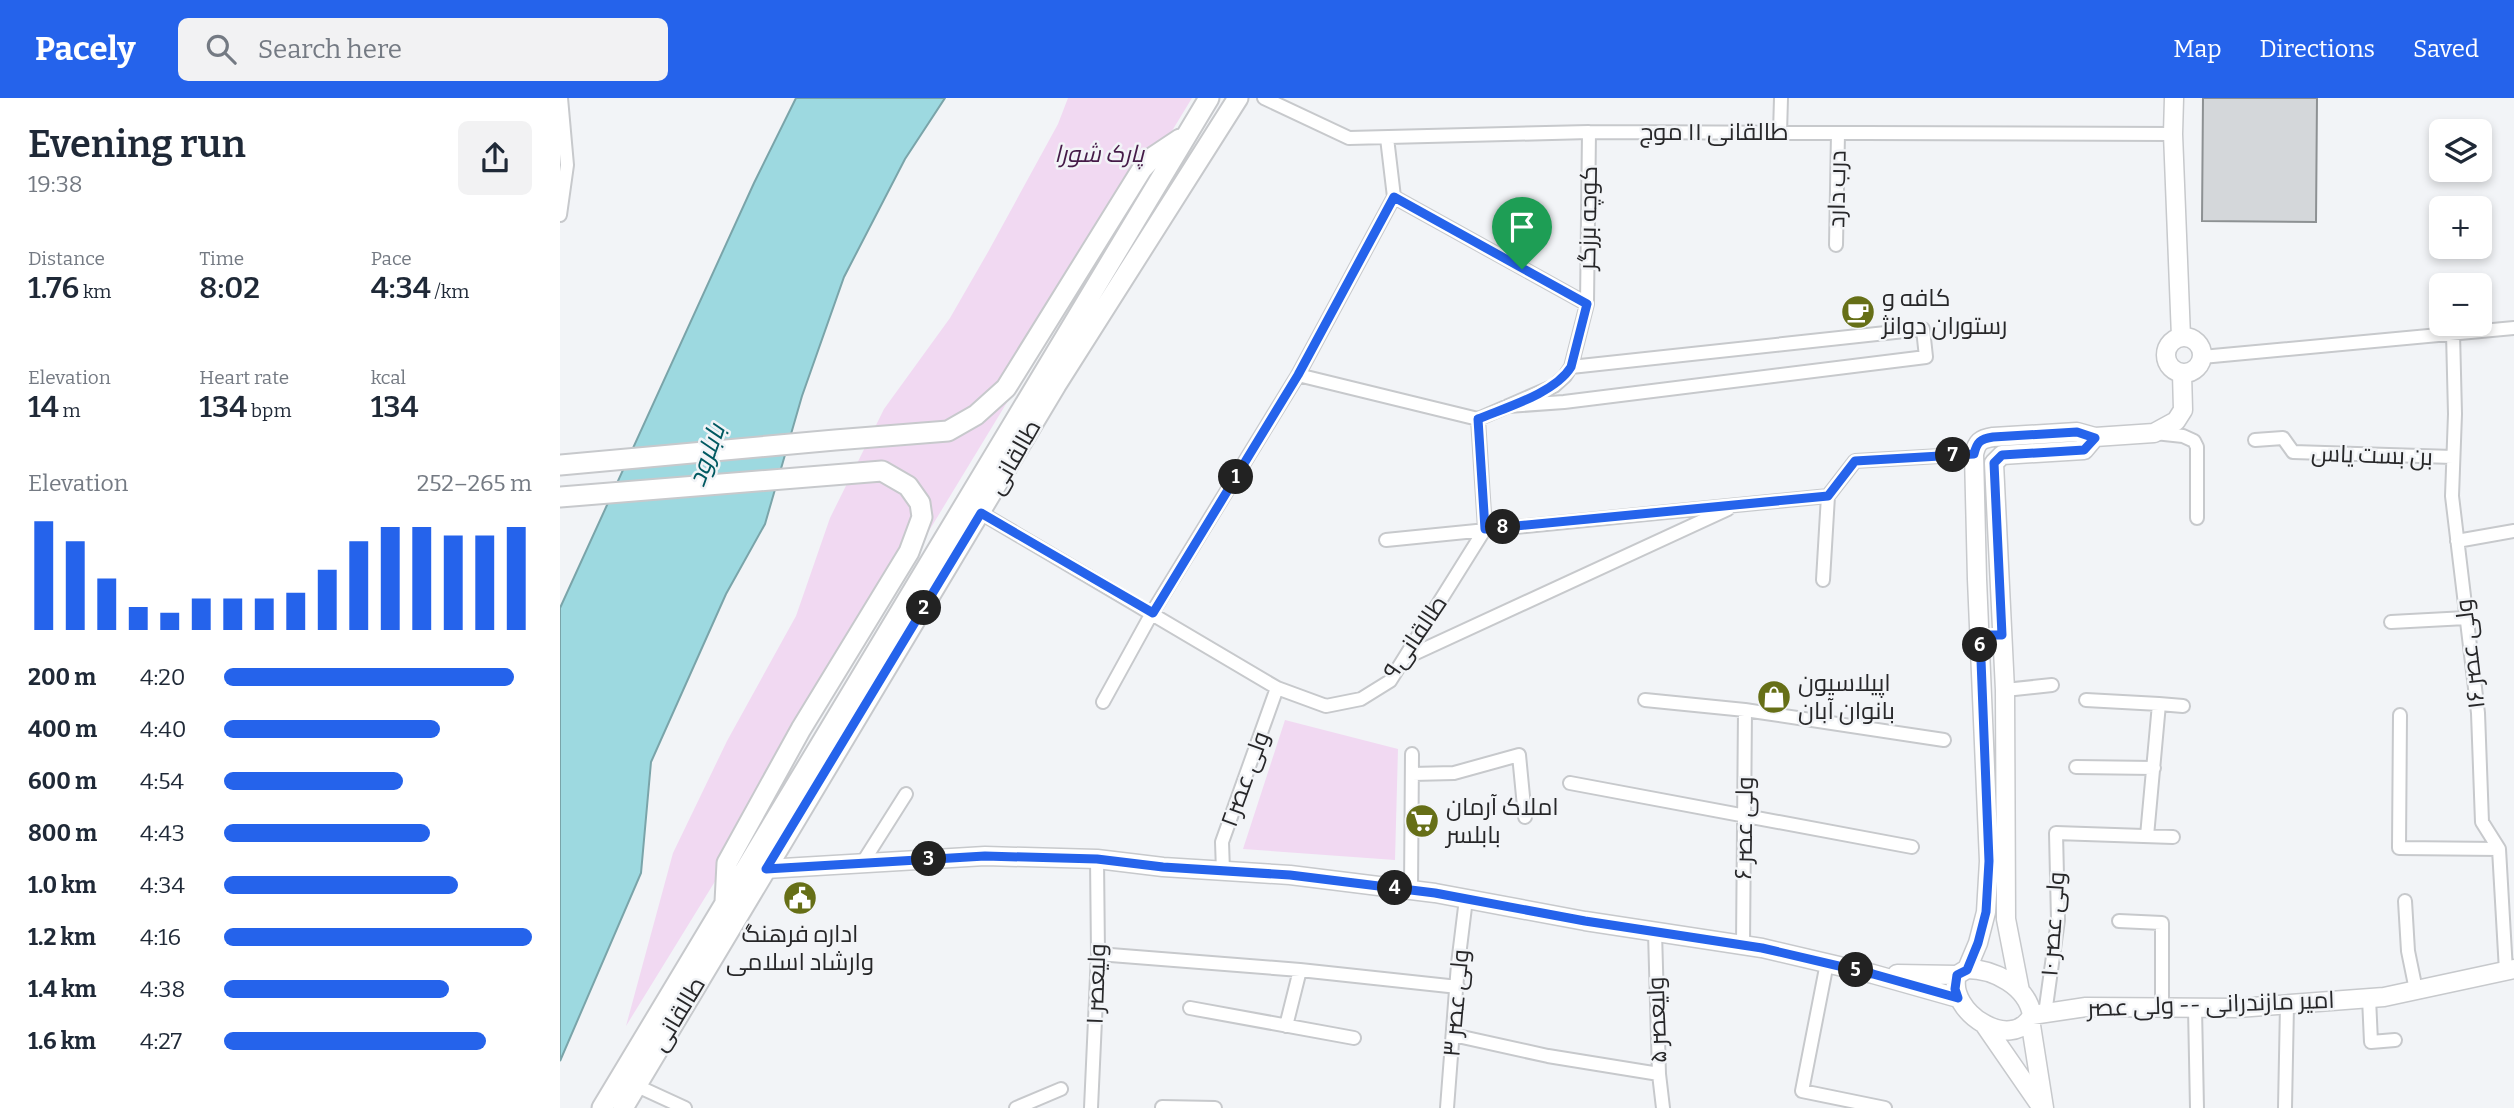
<!DOCTYPE html>
<meta charset="utf-8">
<style>
body{margin:0;font-family:Bitter,Cairo,serif;background:#f2f2f3;color:#1f2937;height:100vh;display:flex;flex-direction:column;font-size:26px;white-space:nowrap}
*{box-sizing:border-box;margin:0}
p{font-size:23px;color:#747a83}
.icon{flex:none;width:38px;height:38px;fill:none;stroke:currentColor;stroke-width:2;stroke-linecap:round;stroke-linejoin:round}
.map{position:relative;flex:1;overflow:hidden}
.side{display:flex;flex-direction:column;background:#fff;width:560px}
.side>*{flex:none}
.controls{position:absolute;left:1869px;top:21px;display:grid;gap:14px}
.controls a{display:grid;place-items:center;width:63px;height:63px;border-radius:10px;background:#fff;box-shadow:0 4px 10px #0003;font-size:35px}
.pin{position:absolute;display:grid;place-items:center;width:60px;height:60px;color:#fff;margin:-72px -30px;border-radius:50% 50% 50% 0;rotate:-45deg;box-shadow:0 0 7px #0007}
.pin .icon{rotate:45deg}
.km{position:absolute;width:35px;height:35px;margin:-18px;border-radius:50%;background:#222;color:#fff;font-size:19px;line-height:35px;text-align:center}
.round{display:grid;place-items:center;flex:none;width:74px;height:74px;border-radius:10px;background:#f2f2f3}
.overview{display:flex;align-items:center;justify-content:space-between;height:119px;padding:0 28px}
h1{font-size:38px;font-weight:600;line-height:52px}
.stats{display:grid;grid-template-columns:repeat(3,1fr);gap:10px;height:119px;padding:7px 28px}
.stats div{display:grid;align-content:center}
.stats b{font-size:30px;font-weight:600}
.stats small{font-size:19px;font-weight:400}
.stats p{font-size:19px}
.chart{height:196px;padding:14px 28px}
.chart p{display:flex;justify-content:space-between}
.chart svg{width:100%;height:126px;margin-top:7px;stroke:#2563eb;stroke-width:6}
ul{padding:0 28px;list-style:none;font-size:23px}
li{display:grid;grid-template-columns:112px 84px 1fr;align-items:center;height:52px}
li i{height:18px;border-radius:9px;background:#2563eb}
header{display:flex;align-items:center;gap:42px;box-sizing:border-box;height:98px;padding:0 35px;background:#2563eb;color:#fff}
header strong{font-size:33px}
nav{display:flex;gap:38px;margin-inline-start:auto;font-size:24px}
.search{width:490px;height:63px;background:#f2f2f3;display:flex;align-items:center;gap:18px;box-sizing:border-box;padding:0 24px;border-radius:10px;color:#747a83;font-size:26px}
main{display:flex;flex:1;min-height:0}
.map>svg:first-child{display:block}
.green{fill:#f1d9f2}
.water{fill:#9dd9e0;stroke:#7aa4a9;stroke-width:2}
.building{fill:#d4d7da;stroke:#8d9193;stroke-width:2}
.lines{fill:none;stroke-linecap:round;stroke-linejoin:round}
.street-casing{stroke:#c7c9cc;stroke-width:16}
.secondary-casing{stroke:#c7c9cc;stroke-width:21}
.primary-casing{stroke:#c7c9cc;stroke-width:23}
.street{stroke:#fff;stroke-width:12}
.secondary{stroke:#fff;stroke-width:18}
.primary{stroke:#fff;stroke-width:19}
.route-casing{stroke:#fff;stroke-width:14}
.route{stroke:#2563eb;stroke-width:9}
.labels{text-anchor:middle;stroke-width:5;stroke-linejoin:round;paint-order:stroke}
.street-label{font-size:24px;fill:#272729;stroke:#f2f4f7}
.park-label{font-size:24px;font-style:italic;fill:#451b48;stroke:#f2f4f7}
.poi-label{font-size:24px;fill:#272729;stroke:#f2f4f7;text-anchor:start}
.water-label{font-size:26px;font-style:italic;fill:#005961;stroke:#f2f4f7}
</style>
<header>
<strong>Pacely</strong>
<div class="search"><svg class="icon" aria-label="search" viewBox="0 0 24 24"><circle cx="10" cy="10" r="6"/><path d="M15 15l6 6"/></svg>Search here</div>
<nav><a>Map</a><a>Directions</a><a>Saved</a></nav>
</header>
<main>
<section class="side">
<div class="overview"><div><h1>Evening run</h1><p>19:38</p></div><a class="round"><svg class="icon" aria-label="share" viewBox="0 0 24 24"><path d="M12 15V3M7 8l5-5 5 5M5 13v7h14v-7"/></svg></a></div>
<div class="stats">
<div><p>Distance</p><b>1.76<small> km</small></b></div>
<div><p>Time</p><b>8:02</b></div>
<div><p>Pace</p><b>4:34<small> /km</small></b></div>
</div>
<div class="stats">
<div><p>Elevation</p><b>14<small> m</small></b></div>
<div><p>Heart rate</p><b>134<small> bpm</small></b></div>
<div><p>kcal</p><b>134</b></div>
</div>
<div class="chart"><p><span>Elevation</span>252–265 m</p>
<svg viewBox="0 0 160 44" preserveAspectRatio="none"><path d="M5 44V6M15 44V13M25 44V26M35 44V36M45 44V38M55 44V33M65 44V33M75 44V33M85 44V31M95 44V23M105 44V13M115 44V8M125 44V8M135 44V11M145 44V11M155 44V8"/></svg>
</div>
<ul>
<li><b>200 m</b>4:20<i style="width:94%"></i></li>
<li><b>400 m</b>4:40<i style="width:70%"></i></li>
<li><b>600 m</b>4:54<i style="width:58%"></i></li>
<li><b>800 m</b>4:43<i style="width:67%"></i></li>
<li><b>1.0 km</b>4:34<i style="width:76%"></i></li>
<li><b>1.2 km</b>4:16<i style="width:100%"></i></li>
<li><b>1.4 km</b>4:38<i style="width:73%"></i></li>
<li><b>1.6 km</b>4:27<i style="width:85%"></i></li>
</ul>
</section>
<div class="map">
<svg width="1954" height="1010" viewBox="0 0 1954 1010">
<rect width="100%" height="100%" fill="#f2f4f7"/>
<path class="green" d="M508,0h124l-409,673 -157,255 47,-173 54,-112 69,-125 34,-98 54,-109 66,-91 38,-66 70,-128z
M725,622l113,29 -3,111 -152,-11z"/>
<path class="water" d="M236,0h149l-40,61 -61,118 -42,119 -37,128 -39,70 -75,168 -10,111 -81,188v-453l194,-425z"/>
<path class="building" d="M1643,0h114l-1,124 -114,-1z"/>
<g class="lines">
<g class="street-casing">
<path id="street" d="M704,0l85,40 240,-6 584,2
M1220,35l1,-35
M834,99l193,107
M0,117l7,-50 -6,-67
M1276,147l2,-112
M1893,235l2,81 -3,82 26,217 4,109 17,27 7,122
M1642,259l312,-29
M738,277l180,44 76,-33 11,-10 6,-9 16,-63 2,-172
M948,308l56,-4 362,-45 -3,-28 -352,38
M918,321l7,110
M1595,335l28,3 11,5 3,6v71
M1695,342l28,-2 10,14 160,5
M421,415l296,175 49,18 35,-7 29,-18 95,-152
M826,442l442,-44
M1897,443l57,-10
M1263,482l5,-84 27,-35 119,-7
M1831,524l75,-4
M845,560l323,-149
M1445,592l47,-5
M1085,602l100,10 199,30
M1526,602l73,4 -12,132
M543,604l49,-89 146,-238 96,-178 -7,-59
M1599,606l24,2
M1840,617l-1,133 100,1
M1516,669l78,1
M852,676l42,-1 65,-18 6,62
M1010,685l342,64
M303,764l43,-68
M663,773l-1,-29 55,-154
M851,792l1,-136
M1845,803l3,50 8,39
M1559,823l43,2v85
M1095,834l4,142 4,34
M1183,847l2,-235
M538,856l202,16 158,17
M1267,865l-25,128 83,17
M1809,900l2,44 24,-2
M630,910l164,30
M1635,910l2,100
M1485,916l13,-94 -2,-87 117,4
M726,928l14,-56
M893,937l95,21 111,18
M75,987l50,23
M602,1009l53,1
M456,1010l45,-19
M531,1010l7,-154 -1,-95
M887,1010l11,-144 8,-65
M1725,1010l2,-103"/>
</g>
<g class="secondary-casing">
<path id="secondary" d="M1614,0l-1,36 8,203
M1606 257a18 18 0 1 1 36 0a18 18 0 1 1-36 0Z
M198,765l8,6 219,-13 112,3 66,8 127,8 145,18 150,28 177,27 111,26 85,24
M1407,871l11,-26 8,-31 3,-51 -12,-282 -3,-125c3,-12 6,-15 19,-17l84,-5 18,5 59,-4 22,-12 7,-11 -1,-37
M1407,871c27,0 60,17 65,46 -20,39 -86,-4 -75,-40z
M1337,876l60,1
M1460,893l-14,-72 -1,-229 -11,-227 8,-8 82,-5 11,-13
M1472,917l54,-8 152,1 146,-11 130,-28
M1470,921l14,89
M1424,926l58,84"/>
</g>
<g class="primary-casing">
<path id="primary" d="M0,367l275,-25 113,-9 28,-16 30,-27 136,-219 11,-12 27,-18
M0,399l322,-26 26,15 12,17 2,14 -13,35 -108,177 -74,134 -2,39
M42,1010l607,-1010
M63,1010l433,-723 182,-287"/>
</g>
<use href="#street" class="street"/>
<use href="#secondary" class="secondary"/>
<use href="#primary" class="primary"/>
</g>
<g class="lines">
<g class="route-casing">
<path id="route" d="M834,99l193,107 -16,63c-16,26 -64,40 -93,52l7,110 343,-33 27,-35 119,-7c3,-12 6,-15 19,-17l84,-5 18,6 -11,12 -82,5 -8,8 8,172h-22l9,226 -3,51 -8,31 -11,27 -10,5 -2,14 3,9 -85,-24 -111,-26 -177,-27 -150,-28 -145,-18 -127,-8 -66,-8 -112,-3 -219,13 215,-356 172,100 145,-238z"/>
</g>
<use href="#route" class="route"/>
</g>
<defs>
<g id="cafe-disc" transform="scale(1.75)"><circle r="9.5" fill="#666f17" stroke="#f2f4f7"/><path d="M-5.5-4.5H6V0H3Q3 3.5 0 3.5H-2.5Q-5.5 3.5-5.5 0ZM3-3.2v2h1.7v-2ZM-6 4.5H4V6H-6Z" fill="#fff"/></g>
<g id="shop-disc" transform="scale(1.75)"><circle r="9.5" fill="#666f17" stroke="#f2f4f7"/><path d="M-5-2.5h2.3a2.7 3.5 0 0 1 5.4 0H5L5.5 6h-11ZM-1.5-2.5h3a1.5 2.3 0 0 0-3 0Z" fill="#fff"/></g>
<g id="supermarket-disc" transform="scale(1.75)"><circle r="9.5" fill="#666f17" stroke="#f2f4f7"/><path d="M-6-5.5h2.5l.6 2H6L4.5 2H-2.5L-4.4-4H-6ZM-1.5 3.2a1.3 1.3 0 1 0 .1 0ZM3 3.2a1.3 1.3 0 1 0 .1 0Z" fill="#fff"/></g>
<g id="civic-disc" transform="scale(1.75)"><circle r="9.5" fill="#666f17" stroke="#f2f4f7"/><path d="M-.6-6.5H3V-4.5H.6V-3L4-1V1h2V6H-6V1h2V-1L-.6-3ZM-1.2 2.5V6h2.4V2.5Z" fill="#fff"/></g>
</defs>
<g fill-rule="evenodd">
<use href="#cafe-disc" x="1298" y="214"/>
<use href="#shop-disc" x="1214" y="599"/>
<use href="#supermarket-disc" x="862" y="723"/>
<use href="#civic-disc" x="240" y="800"/>
</g>
<g class="labels">
<g class="street-label">
<text x="1154" y="42">طالقانی ۱۱ موج</text>
<text transform="translate(1277 91) rotate(-89)" y="8">درب دارد</text>
<text transform="translate(1028 120) rotate(-89)" y="8">کوچه برزگر</text>
<text transform="translate(1812 357) rotate(2)" y="8">بن بست یاس</text>
<text transform="translate(454 359) rotate(-60)" y="8">طالقانی</text>
<text transform="translate(855 539) rotate(-56)" y="8">طالقانی۹</text>
<text transform="translate(1910 556) rotate(-97)" y="8">ولی عصر ۱۶</text>
<text transform="translate(685 681) rotate(-70)" y="8">ولی عصر۲</text>
<text transform="translate(1184 730) rotate(-89)" y="8">ولی عصر ۶</text>
<text transform="translate(1493 826) rotate(-86)" y="8">ولی عصر ۱۰</text>
<text transform="translate(536 886) rotate(-88)" y="8">ولیعصر ۱</text>
<text transform="translate(896 905) rotate(-85)" y="8">ولی عصر ۳</text>
<text transform="translate(1651 906) rotate(-2)" y="8">امیر مازندرانی -- ولی عصر</text>
<text transform="translate(118 916) rotate(-59)" y="8">طالقانی</text>
<text transform="translate(1097 922) rotate(-92)" y="8">ولیعصر ۵</text>
</g>
<g class="park-label">
<text x="539" y="64">پارک شورا</text>
</g>
<g class="poi-label">
<text x="1322" y="208">کافه و<tspan x="1322" dy="28">رستوران دوانژ</tspan></text>
<text x="1238" y="593">اپیلاسیون<tspan x="1238" dy="28">بانوان آبان</tspan></text>
<text x="886" y="717">املاک آرمان<tspan x="886" dy="28">بابلسر</tspan></text>
<text x="240" y="844" text-anchor="middle">اداره فرهنگ<tspan x="240" dy="28">وارشاد اسلامی</tspan></text>
</g>
<g class="water-label">
<text transform="translate(146 357) rotate(-70)" y="9">بابلرود</text>
</g>
</g>
</svg>
<div class="controls">
<a><svg class="icon" aria-label="layers" viewBox="0 0 24 24"><path d="M12 4l9 5-9 5-9-5zM3 14l9 5 9-5"/></svg></a>
<a>+</a>
<a>−</a>
</div>
<div class="pin" style="left:962px;top:171px;background:#1e9e55"><svg class="icon" aria-label="arrive" viewBox="0 0 24 24"><path d="M6 21V4h12l-3 4 3 4H6"/></svg></div>
<b class="km" style="left:676px;top:379px">1</b>
<b class="km" style="left:364px;top:510px">2</b>
<b class="km" style="left:369px;top:761px">3</b>
<b class="km" style="left:835px;top:790px">4</b>
<b class="km" style="left:1296px;top:872px">5</b>
<b class="km" style="left:1420px;top:547px">6</b>
<b class="km" style="left:1393px;top:357px">7</b>
<b class="km" style="left:943px;top:429px">8</b>
</div>
</main>
